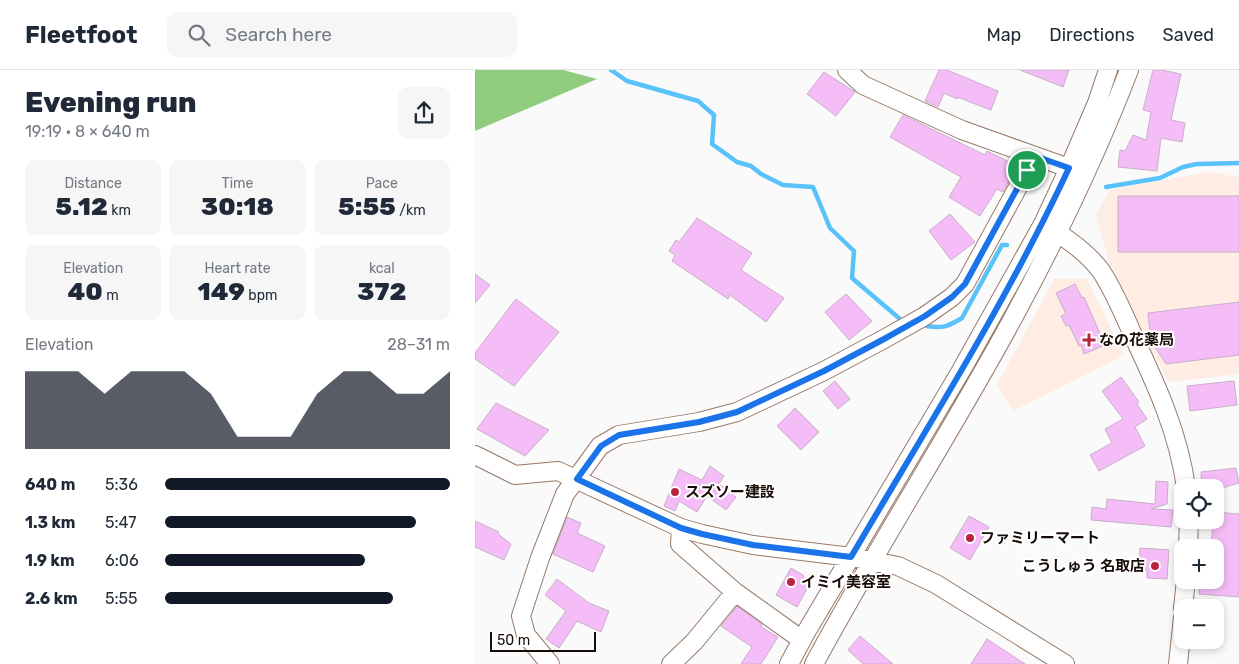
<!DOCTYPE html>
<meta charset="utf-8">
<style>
body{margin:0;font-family:Rubik,"Noto Sans JP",sans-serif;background:#f6f6f7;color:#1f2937;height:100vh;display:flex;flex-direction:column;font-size:19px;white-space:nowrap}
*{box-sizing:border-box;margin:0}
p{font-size:16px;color:#747a83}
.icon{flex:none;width:28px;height:28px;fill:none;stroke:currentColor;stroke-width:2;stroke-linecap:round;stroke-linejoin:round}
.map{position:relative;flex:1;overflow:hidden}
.drawer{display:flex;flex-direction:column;background:#fff;width:475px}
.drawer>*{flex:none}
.controls{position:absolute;left:699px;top:409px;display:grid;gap:10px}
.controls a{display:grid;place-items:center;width:50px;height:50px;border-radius:10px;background:#fff;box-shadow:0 2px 8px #0003;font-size:25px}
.scale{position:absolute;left:15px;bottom:12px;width:106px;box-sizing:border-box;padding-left:5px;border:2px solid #170c06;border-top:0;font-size:14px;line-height:18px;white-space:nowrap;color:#170c06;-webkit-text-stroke:4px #fff;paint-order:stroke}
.pin{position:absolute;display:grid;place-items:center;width:42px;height:42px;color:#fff;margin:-21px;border:2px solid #fff;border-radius:50%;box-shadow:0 1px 5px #0007}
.round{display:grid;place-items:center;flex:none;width:52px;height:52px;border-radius:10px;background:#f6f6f7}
.overview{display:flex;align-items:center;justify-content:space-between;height:85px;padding:0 25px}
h1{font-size:28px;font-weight:800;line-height:38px}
.stats{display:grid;grid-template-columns:repeat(3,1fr);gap:8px;height:85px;padding:5px 25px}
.stats div{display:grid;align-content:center;border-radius:10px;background:#f6f6f7;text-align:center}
.stats b{font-size:25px;font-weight:800}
.stats small{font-size:14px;font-weight:400}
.stats p{font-size:14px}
.chart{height:140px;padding:10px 25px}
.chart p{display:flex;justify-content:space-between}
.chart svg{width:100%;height:90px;margin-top:5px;fill:#111827;opacity:.7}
ul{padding:0 25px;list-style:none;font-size:16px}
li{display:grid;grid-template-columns:80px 60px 1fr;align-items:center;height:38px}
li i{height:12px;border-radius:6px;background:#111827}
header{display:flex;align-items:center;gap:30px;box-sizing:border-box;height:70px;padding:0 25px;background:#fff;border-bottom:1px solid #e0e1e3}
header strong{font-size:24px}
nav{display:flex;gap:28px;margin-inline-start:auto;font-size:18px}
.search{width:350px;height:45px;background:#f6f6f7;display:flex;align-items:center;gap:12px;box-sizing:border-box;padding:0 18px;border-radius:10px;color:#747a83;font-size:19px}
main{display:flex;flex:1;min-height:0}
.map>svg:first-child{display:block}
.built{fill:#ffede3}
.forest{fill:#8fcc7d}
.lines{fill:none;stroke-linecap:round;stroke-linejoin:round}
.stream{stroke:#5ac2fa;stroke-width:4.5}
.building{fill:#f5bdf7;stroke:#c9aec9}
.minor-casing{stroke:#987966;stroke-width:20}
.minor{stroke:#fff;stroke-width:18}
.route-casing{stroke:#fff;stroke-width:10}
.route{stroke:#1a73e8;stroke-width:6}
.poi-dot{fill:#b62440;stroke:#fff;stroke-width:2}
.labels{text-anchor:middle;stroke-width:4;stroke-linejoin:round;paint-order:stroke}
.poi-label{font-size:15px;font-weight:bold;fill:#170c06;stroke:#fff;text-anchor:start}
</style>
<header>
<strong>Fleetfoot</strong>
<div class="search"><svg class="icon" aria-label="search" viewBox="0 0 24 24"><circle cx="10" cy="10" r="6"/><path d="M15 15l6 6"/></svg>Search here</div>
<nav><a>Map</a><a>Directions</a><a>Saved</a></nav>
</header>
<main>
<section class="drawer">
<div class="overview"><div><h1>Evening run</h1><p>19:19 · 8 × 640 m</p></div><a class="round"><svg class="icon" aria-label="share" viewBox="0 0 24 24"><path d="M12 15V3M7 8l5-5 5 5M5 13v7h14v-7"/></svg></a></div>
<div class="stats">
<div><p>Distance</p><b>5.12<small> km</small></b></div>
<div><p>Time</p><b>30:18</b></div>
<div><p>Pace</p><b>5:55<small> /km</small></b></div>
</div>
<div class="stats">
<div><p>Elevation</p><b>40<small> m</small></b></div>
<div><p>Heart rate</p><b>149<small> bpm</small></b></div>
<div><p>kcal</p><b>372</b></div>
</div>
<div class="chart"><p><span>Elevation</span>28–31 m</p>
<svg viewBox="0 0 160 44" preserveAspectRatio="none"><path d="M0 44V6L10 6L20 6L30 17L40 6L50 6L60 6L70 17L80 38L90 38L100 38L110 17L120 6L130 6L140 17L150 17L160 6V44z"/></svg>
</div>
<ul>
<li><b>640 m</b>5:36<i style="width:100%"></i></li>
<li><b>1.3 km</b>5:47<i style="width:88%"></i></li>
<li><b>1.9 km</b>6:06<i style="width:70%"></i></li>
<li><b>2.6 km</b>5:55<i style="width:80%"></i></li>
</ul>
</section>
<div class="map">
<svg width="764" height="594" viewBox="0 0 764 594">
<rect width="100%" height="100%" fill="#fafafa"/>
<path class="built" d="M733,102l31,5v197l-70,8 -35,-67 -26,-55 -12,-46 14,-24z
M579,209h33l37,76 -111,56 -16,-26z"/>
<path class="forest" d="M0,0h88l34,9 -122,52z"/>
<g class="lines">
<path class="stream" d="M136,0l16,11 71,20 16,14 -2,29 25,18 14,4 10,8 22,11 30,2 17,41 24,23 -2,27 48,41
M631,117l54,-9 23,-11 14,-3 42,-1
M452,256c16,3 22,0 35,-8l40,-73h5"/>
</g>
<path class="building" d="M464,0h8l51,21 -7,19 -34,-13v2l-13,-6 -6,14 -13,-6z
M545,0h49l-6,17z
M678,0h8l20,4 -10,46 14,3 -3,19 -21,-4 -4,33 -39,-4 2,-17 5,1 8,-16 13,5 5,-28 -8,-2z
M349,2l31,20 -19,24 -29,-22z
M428,45l82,40 2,-4 30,15 -14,26 -6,-3 -17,27 -31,-19 12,-20 -71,-40z
M643,126h121v56h-121z
M475,144l25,28 -24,18 -22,-29z
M222,148l55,35 -11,17 43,28 -18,24 -36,-27 -2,4 -56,-38 3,-6 -6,-4 7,-11 3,2z
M0,204l15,11 -15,18z
M600,214l7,14 2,-1 21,48 -21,9 -3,-9 -2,1 -10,-21 -3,1 -5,-10 5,-2 -10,-21z
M371,224l26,27 -23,19 -24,-28z
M41,229l43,33 -45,54 -39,-27v-6z
M764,232v53l-73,9 -15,-23 -3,-28z
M646,307l18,25 -2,2 10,15 -12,8 10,19 -46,25 -9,-16 22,-12 -7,-14 18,-10 -21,-28z
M360,311l15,18 -12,10 -15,-18z
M759,311l3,24 -47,6 -3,-25z
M21,333l53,27 -24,26 -48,-27z
M320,338l24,24 -18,18 -24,-24z
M235,396l14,10 -5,8 17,13 -10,13 -19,-14 -10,16 -18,-11 -4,10 -11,-5 15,-37 23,11z
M761,398l3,15 -24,7v-2h-13l-1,-16z
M681,411l12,1 -1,22 -16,5 22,1 -2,17 -80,-7 1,-13 14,2 1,-10 48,5z
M740,442l24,2v83l-40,-3v-14h16v-32h-4l2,-28h2z
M494,446l20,11 -19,33 -20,-12z
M92,447l14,6 -4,10 28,13 -12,26 -40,-18z
M0,451l24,11 -1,2 13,10 -7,16 -29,-13z
M665,478l29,2 -2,29 -20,-1v-8l-8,-1z
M316,498l12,7 5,12 -11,20 -21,-12z
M82,509l32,24 20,8 -8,21 -24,-11 -18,27 -13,-9 20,-28 -21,-16z
M262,536l25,18 -1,3 17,10 -17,27h-20l11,-17 -31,-21z
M385,566l33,28h-30l-15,-14z
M512,569l38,25h-54z"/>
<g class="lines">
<g class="minor-casing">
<path id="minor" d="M372,0l16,15 99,45 73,26
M583,163c16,11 31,22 43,38 12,18 22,41 31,62 23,49 47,100 54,155
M0,385l40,20 43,-4 123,57 21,6 51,11 98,12 47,9 38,18 129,80
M206,458l-1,16 55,48
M713,478l1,-28
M708,538l3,-28
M75,594l-24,-29 -5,-19 19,-58 25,-64 35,-48 19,-11 80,-13 38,-10 87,-41 60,-32 41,-23 27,-19 13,-13 70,-128 34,12
M196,594l23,-22 41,-50 67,48
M314,594l16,-30 157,-265 81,-145 26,-56 28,-65 11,-33
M339,594c63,-117 135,-228 198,-344 44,-81 84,-164 117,-250
M703,594l5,-47"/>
</g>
<use href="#minor" class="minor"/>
</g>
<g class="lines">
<g class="route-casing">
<path id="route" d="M560,86l34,12c-63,135 -143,261 -218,389l-98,-12 -51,-11 -21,-6 -104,-49 24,-33 18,-11 80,-13 38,-10 87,-41 60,-32 41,-23 27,-19 13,-13z"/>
</g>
<use href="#route" class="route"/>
</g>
<g class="poi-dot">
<path d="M611.5 262.5h5v5h5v5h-5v5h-5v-5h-5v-5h5z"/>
<circle cx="200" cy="422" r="5"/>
<circle cx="495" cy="468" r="5"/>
<circle cx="680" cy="496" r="5"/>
<circle cx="316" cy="512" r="5"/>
</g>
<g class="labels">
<g class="poi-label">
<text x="624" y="275">なの花薬局</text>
<text x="210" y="427">スズソー建設</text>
<text x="505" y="473">ファミリーマート</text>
<text x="670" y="501" text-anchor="end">こうしゅう 名取店</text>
<text x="326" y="517">イミイ美容室</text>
</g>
</g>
</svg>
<div class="controls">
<a><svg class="icon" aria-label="locate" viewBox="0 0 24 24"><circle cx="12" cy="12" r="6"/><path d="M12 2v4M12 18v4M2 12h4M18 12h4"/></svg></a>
<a>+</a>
<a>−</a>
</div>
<div class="scale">50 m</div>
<div class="pin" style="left:552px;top:100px;background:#1e9e55"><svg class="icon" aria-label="arrive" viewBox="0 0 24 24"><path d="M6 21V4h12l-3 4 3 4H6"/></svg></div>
</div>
</main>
